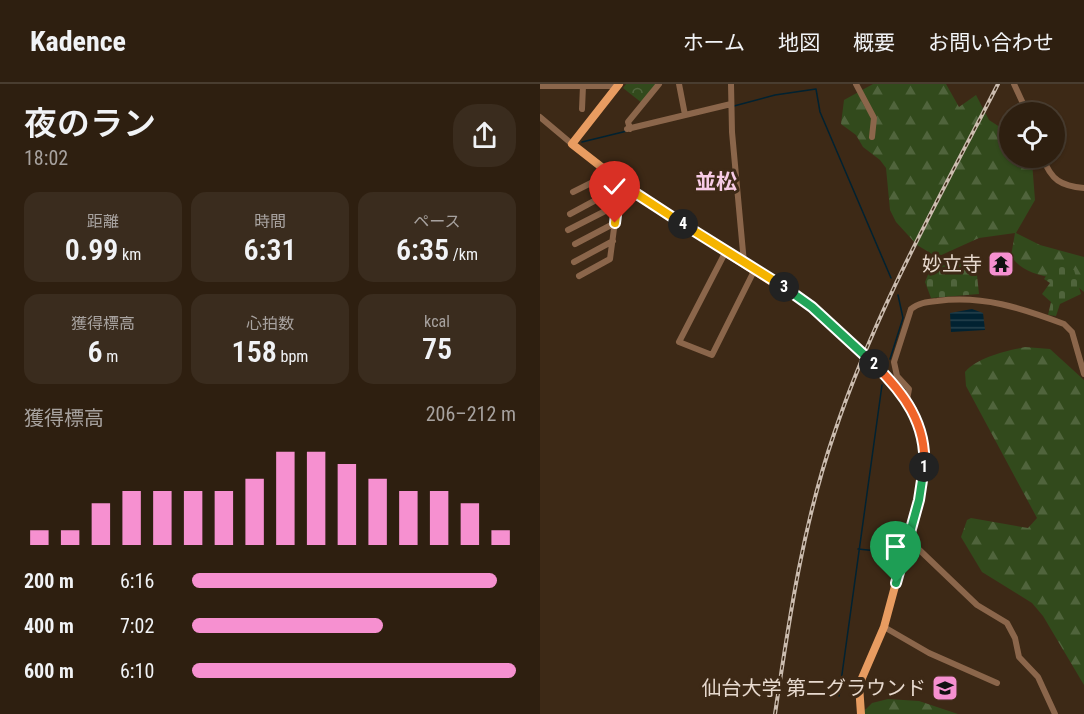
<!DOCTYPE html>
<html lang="ja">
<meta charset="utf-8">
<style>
body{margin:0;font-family:"Roboto Condensed","Noto Sans JP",sans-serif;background:#3a2c1e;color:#f1f3f6;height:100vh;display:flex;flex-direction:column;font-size:22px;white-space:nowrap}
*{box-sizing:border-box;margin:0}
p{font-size:20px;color:#a7a29f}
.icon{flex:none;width:33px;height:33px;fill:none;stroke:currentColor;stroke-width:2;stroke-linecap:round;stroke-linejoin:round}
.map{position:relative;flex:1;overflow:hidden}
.panel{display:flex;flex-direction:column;background:#2e1f10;width:540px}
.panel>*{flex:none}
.buttons{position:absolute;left:459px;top:18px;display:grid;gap:12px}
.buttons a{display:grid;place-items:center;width:66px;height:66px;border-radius:50%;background:#2e1f10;box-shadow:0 2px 4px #0004,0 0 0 2px #493d30;font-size:30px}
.pin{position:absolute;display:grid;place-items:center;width:51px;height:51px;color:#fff;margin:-62px -26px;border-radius:50% 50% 50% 0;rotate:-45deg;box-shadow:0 0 6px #0007}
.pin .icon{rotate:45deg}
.km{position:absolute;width:30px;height:30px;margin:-15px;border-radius:50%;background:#222;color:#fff;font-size:16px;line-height:30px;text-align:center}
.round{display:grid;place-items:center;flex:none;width:63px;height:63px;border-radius:24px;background:#3a2c1e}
.overview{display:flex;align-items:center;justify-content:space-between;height:102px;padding:0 24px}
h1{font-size:33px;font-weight:600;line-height:45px}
.metrics{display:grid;grid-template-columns:repeat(3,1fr);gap:9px;height:102px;padding:6px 24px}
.metrics div{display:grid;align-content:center;border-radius:15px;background:#3a2c1e;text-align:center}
.metrics b{font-size:30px;font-weight:600}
.metrics small{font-size:16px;font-weight:400}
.metrics p{font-size:16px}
.chart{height:168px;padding:12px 24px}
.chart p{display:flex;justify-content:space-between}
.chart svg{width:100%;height:108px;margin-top:6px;stroke:#f690d0;stroke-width:6}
ul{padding:0 24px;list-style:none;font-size:20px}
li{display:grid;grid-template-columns:96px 72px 1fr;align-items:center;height:45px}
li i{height:15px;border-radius:8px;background:#f690d0}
header{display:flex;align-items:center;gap:36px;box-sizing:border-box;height:84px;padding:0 30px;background:#2e1f10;border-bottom:2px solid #493d30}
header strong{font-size:28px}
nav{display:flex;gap:33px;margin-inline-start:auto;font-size:21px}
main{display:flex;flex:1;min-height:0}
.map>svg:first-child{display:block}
.forest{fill:url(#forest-firs)}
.cemetery{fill:url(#cemetery-stones)}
.park{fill:url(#park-crowns)}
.water{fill:url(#water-rules)}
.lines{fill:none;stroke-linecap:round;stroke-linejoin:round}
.stream{stroke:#012231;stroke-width:1.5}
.minor{stroke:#8b664b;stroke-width:6}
.major{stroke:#e89c61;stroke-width:8}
.rail-casing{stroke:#cbbcaf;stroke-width:4}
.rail{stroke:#3d2916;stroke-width:1.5;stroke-dasharray:4.5;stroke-linecap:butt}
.split-1-casing{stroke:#fff;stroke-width:12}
.split-2-casing{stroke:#fff;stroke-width:12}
.split-3-casing{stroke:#fff;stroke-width:12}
.split-4-casing{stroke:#fff;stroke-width:12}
.split-5-casing{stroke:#fff;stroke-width:12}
.split-1{stroke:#22a559;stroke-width:8}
.split-2{stroke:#f0652b;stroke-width:8}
.split-3{stroke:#22a559;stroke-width:8}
.split-4{stroke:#f5b400;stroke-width:8}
.split-5{stroke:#f5b400;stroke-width:8}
.labels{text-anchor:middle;stroke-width:6;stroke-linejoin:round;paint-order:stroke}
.poi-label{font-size:20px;fill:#e7d9ce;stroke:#3d2916;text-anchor:end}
.neighbourhood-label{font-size:21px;font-weight:bold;fill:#f7cbe5;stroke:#3d2916}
</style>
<header>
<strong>Kadence</strong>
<nav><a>ホーム</a><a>地図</a><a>概要</a><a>お問い合わせ</a></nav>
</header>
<main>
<section class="panel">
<div class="overview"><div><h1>夜のラン</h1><p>18:02</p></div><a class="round"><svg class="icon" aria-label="share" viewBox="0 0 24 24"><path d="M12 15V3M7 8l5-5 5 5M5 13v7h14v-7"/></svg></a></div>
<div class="metrics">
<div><p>距離</p><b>0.99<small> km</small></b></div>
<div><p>時間</p><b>6:31</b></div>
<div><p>ペース</p><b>6:35<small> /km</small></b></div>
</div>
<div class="metrics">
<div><p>獲得標高</p><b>6<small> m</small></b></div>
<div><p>心拍数</p><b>158<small> bpm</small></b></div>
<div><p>kcal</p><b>75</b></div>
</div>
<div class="chart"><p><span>獲得標高</span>206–212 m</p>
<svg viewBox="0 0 160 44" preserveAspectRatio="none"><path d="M5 44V38M15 44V38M25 44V27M35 44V22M45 44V22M55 44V22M65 44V22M75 44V17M85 44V6M95 44V6M105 44V11M115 44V17M125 44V22M135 44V22M145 44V27M155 44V38"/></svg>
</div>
<ul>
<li><b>200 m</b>6:16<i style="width:94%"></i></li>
<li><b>400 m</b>7:02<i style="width:59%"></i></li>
<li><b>600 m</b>6:10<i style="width:100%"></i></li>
</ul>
</section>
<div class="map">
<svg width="544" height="630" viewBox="0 0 544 630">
<defs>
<pattern id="forest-firs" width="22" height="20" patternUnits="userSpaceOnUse" patternTransform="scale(1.5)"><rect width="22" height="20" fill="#324a1c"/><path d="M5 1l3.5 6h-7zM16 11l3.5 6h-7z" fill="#50643c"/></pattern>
<pattern id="cemetery-stones" width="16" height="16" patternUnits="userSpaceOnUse" patternTransform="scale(1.5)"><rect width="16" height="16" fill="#324a1c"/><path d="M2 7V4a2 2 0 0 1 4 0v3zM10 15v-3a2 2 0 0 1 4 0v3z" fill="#50643c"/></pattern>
<pattern id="park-crowns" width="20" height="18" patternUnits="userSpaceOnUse" patternTransform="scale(1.5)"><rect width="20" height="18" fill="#324a1c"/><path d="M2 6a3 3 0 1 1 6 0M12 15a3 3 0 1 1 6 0" fill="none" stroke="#50643c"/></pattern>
<pattern id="water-rules" width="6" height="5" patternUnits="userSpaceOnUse" patternTransform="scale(1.5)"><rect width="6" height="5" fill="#012231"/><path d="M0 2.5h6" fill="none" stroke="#26424e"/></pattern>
</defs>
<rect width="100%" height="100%" fill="#3d2916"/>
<path class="forest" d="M333,0h73l13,23 17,-12 13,25 20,13 1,25h20l2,4 3,38 -19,33 24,12 44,12v35c-19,-20 -55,-9 -73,-36l4,-23 -36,5 -42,19 -20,-12 -21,-23 -6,-12 -4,-42 -6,-8 -17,-13 -7,-12 -15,-11 3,-24z
M485,263l25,2 34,31v305l-41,-69 -11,-13 -50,-31 -21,-35 6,-17 4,-2 57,10 9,-10 -71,-132 -1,-14c13,-15 41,-21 60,-25z
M348,615l31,2 39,13h-97l11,-11z"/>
<path class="cemetery" d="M425,172l5,1 -3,13 2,4 8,1 2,19 -48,4 -6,-16 7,-17h26z
M517,177l17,9 7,24 -21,10 -4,12 -8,-1 3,-13 -9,-8 8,-11 -6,-4z"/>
<path class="park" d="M86,0h31l-15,19 -19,-15z"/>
<path class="water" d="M432,225l11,4 2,17 -34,2 -1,-19z"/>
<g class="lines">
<path class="stream" d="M194,22l41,-11 41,-6 4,23 71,166
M42,58l45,-11
M350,275l13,-41 -5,-23
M318,465l38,4
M299,612l43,-311"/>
<path class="minor" d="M139,0l6,31
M191,0l1,48 12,131
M316,0l18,34 -2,19
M474,0l13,28
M0,2h77
M42,25l1,-23
M0,33l32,27
M87,45l104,-25
M90,45l-2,-7 31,-38
M503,74c8,22 18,28 41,30
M33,108l36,-18
M30,130l50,-27
M28,146l49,-25
M35,160l40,-21
M186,167l-47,91 33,13 43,-86
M34,178l39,-21
M39,192l31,-17 10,-76
M367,316l2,-11 -12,-13 -3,-14 17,-53c7,-6 16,-7 26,-8 46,-6 84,7 127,23l8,8 12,42
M368,455l69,66 30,18 8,15 4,19 19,20 17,37
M344,543l45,26 68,30"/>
<path class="major" d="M79,0l-47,60 73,57 166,106 65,59 26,27 11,17 8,22 3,25 -3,33 -37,137 -25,58 2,29"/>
<g class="rail-casing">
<path id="rail" d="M235,630c14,-94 28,-190 59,-280 41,-123 105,-235 164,-350"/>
</g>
<use href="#rail" class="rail"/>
</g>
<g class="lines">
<g class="split-1-casing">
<path id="split-1" d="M356,499l23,-83 5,-33"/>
</g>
<g class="split-2-casing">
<path id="split-2" d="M334,280c30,29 53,60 50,103"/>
</g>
<g class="split-3-casing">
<path id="split-3" d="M244,203l28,20 62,57"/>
</g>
<g class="split-4-casing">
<path id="split-4" d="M143,140l101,63"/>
</g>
<g class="split-5-casing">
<path id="split-5" d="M75,139l5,-40 63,41"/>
</g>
<use href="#split-1" class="split-1"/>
<use href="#split-2" class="split-2"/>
<use href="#split-3" class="split-3"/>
<use href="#split-4" class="split-4"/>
<use href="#split-5" class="split-5"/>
</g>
<defs>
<g id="temple-square" transform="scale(1.35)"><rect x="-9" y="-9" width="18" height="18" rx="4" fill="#f690d0" stroke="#3d2916"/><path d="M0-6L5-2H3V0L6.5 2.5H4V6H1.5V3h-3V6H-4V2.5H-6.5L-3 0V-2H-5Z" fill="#111"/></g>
<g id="university-square" transform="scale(1.35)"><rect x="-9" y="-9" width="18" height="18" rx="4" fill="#f690d0" stroke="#3d2916"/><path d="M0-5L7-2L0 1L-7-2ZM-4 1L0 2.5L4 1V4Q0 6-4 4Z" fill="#111"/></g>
</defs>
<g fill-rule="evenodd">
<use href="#temple-square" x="461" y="180"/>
<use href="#university-square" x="405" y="604"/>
</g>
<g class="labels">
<g class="poi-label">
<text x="442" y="187">妙立寺</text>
<text x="386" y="611">仙台大学 第二グラウンド</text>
</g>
<g class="neighbourhood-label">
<text x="176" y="105">並松</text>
</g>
</g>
</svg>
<div class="buttons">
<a><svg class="icon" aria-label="locate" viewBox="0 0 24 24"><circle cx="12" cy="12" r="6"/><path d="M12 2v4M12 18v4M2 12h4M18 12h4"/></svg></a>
</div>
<div class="pin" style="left:356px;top:499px;background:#1e9e55"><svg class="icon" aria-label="arrive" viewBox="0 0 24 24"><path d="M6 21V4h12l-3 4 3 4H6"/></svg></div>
<div class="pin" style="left:75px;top:139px;background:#d93025"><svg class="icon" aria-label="check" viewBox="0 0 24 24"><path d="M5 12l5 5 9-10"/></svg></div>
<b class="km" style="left:384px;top:383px">1</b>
<b class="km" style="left:334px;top:280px">2</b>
<b class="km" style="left:244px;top:203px">3</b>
<b class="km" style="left:143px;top:140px">4</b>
</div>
</main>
